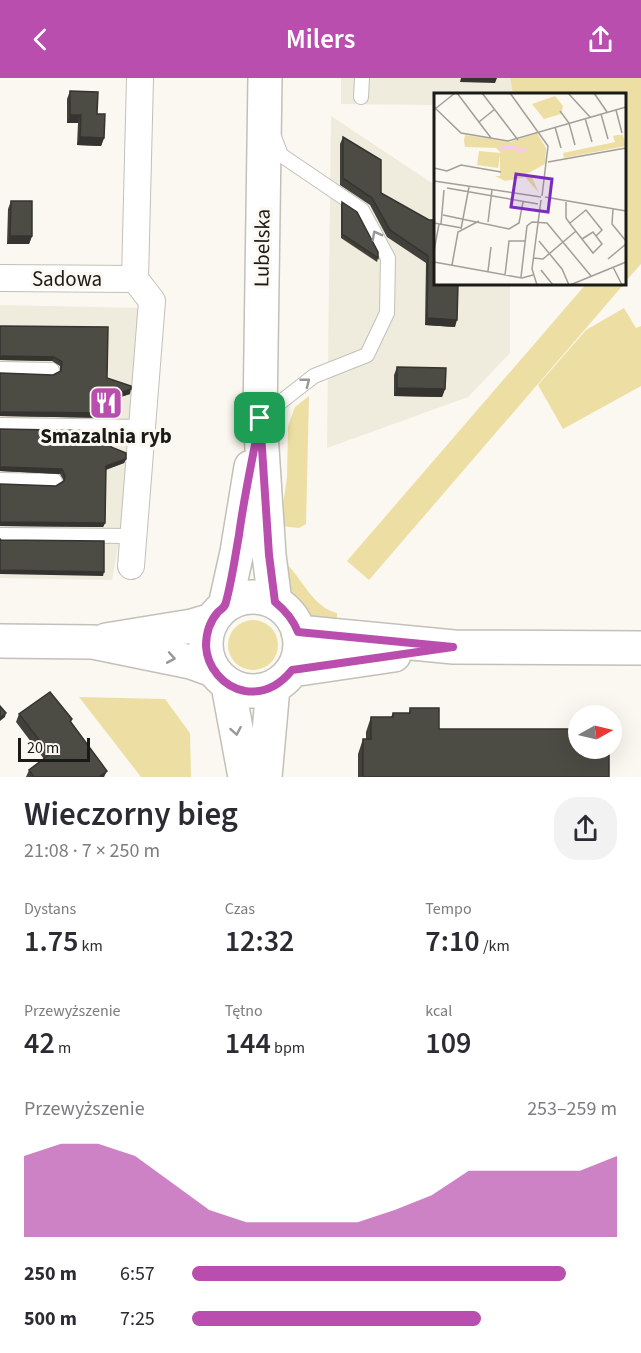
<!DOCTYPE html>
<html lang="pl">
<meta charset="utf-8">
<style>
body{margin:0;font-family:"Source Sans 3",sans-serif;background:#f2f2f3;color:#2b2b33;height:100vh;display:flex;flex-direction:column;font-size:22px;white-space:nowrap}
*{box-sizing:border-box;margin:0}
p{font-size:20px;color:#7c7c81}
.icon{flex:none;width:33px;height:33px;fill:none;stroke:currentColor;stroke-width:2;stroke-linecap:round;stroke-linejoin:round}
.map{position:relative;height:699px;overflow:hidden}
.drawer{display:flex;flex-direction:column;background:#fff;flex:1}
.drawer>*{flex:none}
.needle{width:39px;rotate:82deg}
.buttons{position:absolute;left:568px;top:627px;display:grid;gap:12px}
.buttons a{display:grid;place-items:center;width:54px;height:54px;border-radius:50%;background:#fff;box-shadow:0 6px 24px #0002;font-size:30px}
.scale{position:absolute;left:18px;bottom:15px;width:72px;box-sizing:border-box;padding-left:6px;border:3px solid #1a1a17;border-top:0;font-size:16px;line-height:21px;white-space:nowrap;color:#1a1a17;-webkit-text-stroke:4px #faf8f0;paint-order:stroke}
.pin{position:absolute;display:grid;place-items:center;width:51px;height:51px;color:#fff;margin:-26px;border-radius:12px;box-shadow:0 3px 9px #0006}
.round{display:grid;place-items:center;flex:none;width:63px;height:63px;border-radius:24px;background:#f2f2f3}
.head{display:flex;align-items:center;justify-content:space-between;height:102px;padding:0 24px}
h1{font-size:33px;font-weight:600;line-height:45px}
.figures{display:grid;grid-template-columns:repeat(3,1fr);gap:9px;height:102px;padding:6px 24px}
.figures div{display:grid;align-content:center}
.figures b{font-size:30px;font-weight:600}
.figures small{font-size:16px;font-weight:400}
.figures p{font-size:16px}
.chart{height:168px;padding:12px 24px}
.chart p{display:flex;justify-content:space-between}
.chart svg{width:100%;height:108px;margin-top:6px;fill:#ba4eaf;opacity:.7}
ul{padding:0 24px;list-style:none;font-size:20px}
li{display:grid;grid-template-columns:96px 72px 1fr;align-items:center;height:45px}
li i{height:15px;border-radius:8px;background:#ba4eaf}
header{display:flex;justify-content:space-between;align-items:center;height:78px;padding:0 24px;background:#ba4eaf;color:#fff;font-size:27px;font-weight:600}
.map>svg:first-child{display:block}
.built{fill:#efecdd}
.green{fill:#eddfa3}
.lines{fill:none;stroke-linecap:round;stroke-linejoin:round}
.lane-casing{stroke:#c2c0b8;stroke-width:16}
.street-casing{stroke:#c2c0b8;stroke-width:28}
.secondary-casing{stroke:#c2c0b8;stroke-width:36}
.lane{stroke:#fff;stroke-width:14}
.street{stroke:#fff;stroke-width:26}
.secondary{stroke:#fff;stroke-width:33}
.wall{fill:#41403a}
.shaded-wall{fill:#353430}
.building{fill:#4c4b44;stroke:#353430;stroke-width:1.5}
.oneway{stroke:#989897}
.route-casing{stroke:#fff;stroke-width:12}
.route{stroke:#ba4eaf;stroke-width:8}
.labels{text-anchor:middle;stroke-width:6;stroke-linejoin:round;paint-order:stroke}
.street-label{font-size:21px;fill:#1a1a17;stroke:#faf8f0}
.poi-label{font-size:21px;font-weight:bold;fill:#1a1a17;stroke:#faf8f0}
.inset-river{fill:none;stroke:#f9c9f1;stroke-width:3}
.inset-road{fill:none;stroke:#a09f99;stroke-width:1.5}
.view{fill:#7b2cbf;fill-opacity:0.15;stroke:#7b2cbf;stroke-width:3}
.inset-edge{fill:none;stroke:#1a1a17;stroke-width:3}
</style>
<header><svg class="icon" aria-label="back" viewBox="0 0 24 24"><path d="M15 5l-7 7 7 7"/></svg>Milers<svg class="icon" aria-label="share" viewBox="0 0 24 24"><path d="M12 15V3M7 8l5-5 5 5M5 13v7h14v-7"/></svg></header>
<div class="map">
<svg width="641" height="699" viewBox="0 0 641 699">
<rect width="100%" height="100%" fill="#faf8f0"/>
<path class="built" d="M341,0h169l3,16h-77l-1,11 -94,-1z
M331,38l104,69 1,99h74v69l-42,44 -141,51z
M0,227l142,3 -19,211 -11,61 -112,-2z"/>
<path class="green" d="M510,0h131v186l-17,19v-189h-111z
M586,206h38l-255,296 -22,-19z
M624,230l12,20 5,-2v60l-78,43 -25,-44 48,-55z
M309,318l-3,128 -7,4 -19,-2 7,-49 1,-51 7,-19z
M286,485c16,16 28,45 51,50v12l-21,-4 -5,-5 -23,-30z
M228 567a25 25 0 1 1 50 0a25 25 0 1 1-50 0Z
M79,619l86,2 25,34 1,44h-50z"/>
<g class="lines">
<g class="lane-casing">
<path id="lane" d="M361,19l1,-19
M0,291l52,1
M264,337l50,-39 53,-21 20,-42 1,-55 -26,-48 -81,-55 -7,-18
M0,347l143,2
M0,402l55,1
M0,457l134,1"/>
</g>
<g class="street-casing">
<path id="street" d="M0,200l135,1
M131,488l21,-265 -17,-22 5,-201"/>
</g>
<g class="secondary-casing">
<path id="secondary" d="M265,0l-5,340 9,137 6,47
M206 566a47 47 0 1 1 94 0a47 47 0 1 1-94 0Z
M225,528l12,-54 14,-85
M298,554l156,15 187,1
M106,562l86,-14 20,-6
M0,563l93,1 98,20 22,8
M292,592l102,-15
M228,607l17,92
M265,699l8,-90"/>
</g>
<use href="#lane" class="lane"/>
<use href="#street" class="street"/>
<use href="#secondary" class="secondary"/>
</g>
<path class="wall" d="M70,13l27,23 7,24 -3,8 -24,-1 1,-22h-11v-24z
M343,59l38,56 48,27 26,107 -30,-2 1,-62 -39,-26 -17,-32 -30,-20v-41z
M11,123l21,35 -3,8h-22l1,-35z
M342,124l36,56 -1,4 -36,-24v-32z
M0,248l107,52 23,16 -18,6 -1,13 -1,5 -110,-2 53,-41 7,-3v-6l-8,-5 -52,-1z
M397,289l48,22 -3,8 -48,-1v-21z
M0,351l111,18 15,12 -2,4 -18,7 -1,53 -2,4 -103,-1 64,-45 -4,-7 -60,-3z
M410,630l29,21 170,48h-251v-23l5,-15h3v-7l5,-15h20l2,-4h16z
M19,636l53,5 -1,3 33,55h-78l3,-7 15,-11 -28,-37z"/>
<path class="shaded-wall" d="M461,0h36l-2,5 -35,-1z
M70,37h11l-3,8h-11z
M80,59l24,1 -3,8 -24,-1z
M10,158h22l-3,8h-22z
M427,240l30,2 -2,7 -30,-2z
M2,278l52,1 -2,4 -52,-1v-3z
M397,310l48,1 -3,8 -48,-1z
M131,311l-1,5 -20,6 2,-4z
M2,334l109,1 -1,5 -110,-2v-3z
M126,381l-2,4 -20,7 2,-4z
M2,389l60,2 -2,5 -60,-3v-3z
M0,444h2l103,1 -2,4 -103,-1z
M0,492l104,2 -1,4 -103,-2z
M6,635l-1,4 -5,4v-3z
M107,693l-3,6h-5z"/>
<path class="building" d="M70,13l28,1 -1,22h8l-1,24 -24,-1 1,-22h-11z
M343,59l38,23v33l48,27h6v64h23l-1,36 -30,-2 1,-62 -38,-26 -18,-32 -29,-20z
M11,123h21v35h-22z
M342,124l15,10 21,40v6l-36,-24z
M0,248l108,1 -1,51 24,8v3l-19,7 -1,17 -109,-1 -2,1v-40l53,2 8,-4 1,-9 -8,-5 -52,-1 -2,1z
M397,289l49,1 -1,21 -48,-1z
M0,351l111,2v16l15,6v6l-20,7 -1,57 -105,-1v-38l56,2 8,-5 1,-5 -3,-7 -60,-2 -2,1z
M0,461l1,1 103,1v31l-104,-2z
M50,614l22,27 -2,2 37,50 -8,6h-65l-5,-7 21,-16 -31,-40z
M0,628l6,7 -6,5z
M410,630h29v21h140v19h30v29h-246v-38h8v-22h22v-4h17z"/>
<defs><path id="oneway-chevron" d="M-2-3.5L2.5 0L-2 3.5" fill="none" stroke-width="1.6" stroke-linecap="round" stroke-linejoin="round" transform="scale(1.5)"/></defs>
<g class="oneway">
<use href="#oneway-chevron" transform="translate(376 157) rotate(-118)"/>
<use href="#oneway-chevron" transform="translate(306 304) rotate(-38)"/>
<use href="#oneway-chevron" transform="translate(171 580) rotate(10)"/>
<use href="#oneway-chevron" transform="translate(236 653) rotate(80)"/>
</g>
<g class="lines">
<g class="route-casing">
<path id="route" d="M260,340l9,137 6,47c11,9 18,17 23,30l155,15 -161,23c-12,15 -27,24 -47,21 -22,-4 -38,-24 -39,-45 0,-12 4,-25 12,-34 4,-4 7,-4 8,-10 6,-22 9,-45 13,-67 5,-39 14,-78 21,-117z"/>
</g>
<use href="#route" class="route"/>
</g>
<defs>
<g id="restaurant-square" transform="scale(1.725)"><rect x="-9" y="-9" width="18" height="18" rx="4" fill="#ba4eaf" stroke="#faf8f0"/><path d="M-5-6h1v4h1v-4h1v4h1v-4h1v5L-1.5 .5V6h-2V.5L-5-1ZM5-6V6H3V1.5H1.5Q1.5-4 5-6Z" fill="#fff"/></g>
</defs>
<g fill-rule="evenodd">
<use href="#restaurant-square" x="106" y="325"/>
</g>
<g class="labels">
<g class="street-label">
<text transform="translate(262 170) rotate(-89)" y="7">Lubelska</text>
<text x="67" y="208">Sadowa</text>
</g>
<g class="poi-label">
<text x="106" y="365">Smazalnia ryb</text>
</g>
</g>
<g transform="translate(434 15)">
<rect width="192" height="192" fill="#faf8f0"/>
<path d="M121,3l8,10 -2,8 -17,5 -12,-15zM103,40l9,15 -1,16 -20,11h6l8,18 -14,-16 -20,4 -10,-5h5v-21l-2,13 -21,-3 2,-14 22,2 -5,-5 -31,-1 -1,-7 1,-5 45,7zM183,42h6l3,11 -62,12 -1,-5 52,-11 -2,-6z" fill="#eddfa3"/>
<path class="inset-river" d="M66,55l15,-1 5,5 6,-4"/>
<path class="inset-road" d="M23,0l34,45M48,0l36,47M76,0l38,53 -6,50M134,0l22,24M160,0l13,19M0,14l27,26 47,8 118,-34M1,16l20,-16M182,17l6,23M126,18l9,12 6,22M167,21l7,25M151,25l7,24M45,29l16,-13M121,34l6,21M114,69l78,-14M0,75l13,3 14,-6 40,7M0,88l107,16M13,95l91,16M111,104l81,14M132,109v16l5,7 22,28 9,-9 -9,-12 -11,7M179,116l-1,15 14,17M9,122l66,14 10,-6 4,-21M54,129l4,-32M0,130l28,5M136,130l16,-13 16,20 -6,6M7,131l3,-34M27,136l8,-42M105,148l23,28 7,16M0,158l5,-27M99,165l10,1 33,-28M174,166l18,-15M0,169l88,16 11,-3M18,172l6,-33 21,-11M179,174l9,18M107,177l12,15M54,178l3,-24M71,182l4,-34h16M87,184l6,-51 5,-4 15,1 44,53M103,192l-5,-16 9,-69M136,192l56,-23"/>
<path class="view" d="M82,81l36,5 -4,33 -37,-5z"/>
<rect width="192" height="192" class="inset-edge"/>
</g>
</svg>
<div class="buttons">
<a><svg class="needle" viewBox="-14 -14 28 28"><path d="M0-13l5 13h-10z" fill="#e53935"/><path d="M0 13l5-13h-10z" fill="#7c7c81"/></svg></a>
</div>
<div class="scale">20 m</div>
<div class="pin" style="left:260px;top:340px;background:#1e9e55"><svg class="icon" aria-label="arrive" viewBox="0 0 24 24"><path d="M6 21V4h12l-3 4 3 4H6"/></svg></div>
</div>
<section class="drawer">
<div class="head"><div><h1>Wieczorny bieg</h1><p>21:08 · 7 × 250 m</p></div><a class="round"><svg class="icon" aria-label="share" viewBox="0 0 24 24"><path d="M12 15V3M7 8l5-5 5 5M5 13v7h14v-7"/></svg></a></div>
<div class="figures">
<div><p>Dystans</p><b>1.75<small> km</small></b></div>
<div><p>Czas</p><b>12:32</b></div>
<div><p>Tempo</p><b>7:10<small> /km</small></b></div>
</div>
<div class="figures">
<div><p>Przewyższenie</p><b>42<small> m</small></b></div>
<div><p>Tętno</p><b>144<small> bpm</small></b></div>
<div><p>kcal</p><b>109</b></div>
</div>
<div class="chart"><p><span>Przewyższenie</span>253–259 m</p>
<svg viewBox="0 0 160 44" preserveAspectRatio="none"><path d="M0 44V11L10 6L20 6L30 11L40 22L50 33L60 38L70 38L80 38L90 38L100 33L110 27L120 17L130 17L140 17L150 17L160 11V44z"/></svg>
</div>
<ul>
<li><b>250 m</b>6:57<i style="width:88%"></i></li>
<li><b>500 m</b>7:25<i style="width:68%"></i></li>
</ul>
</section>
